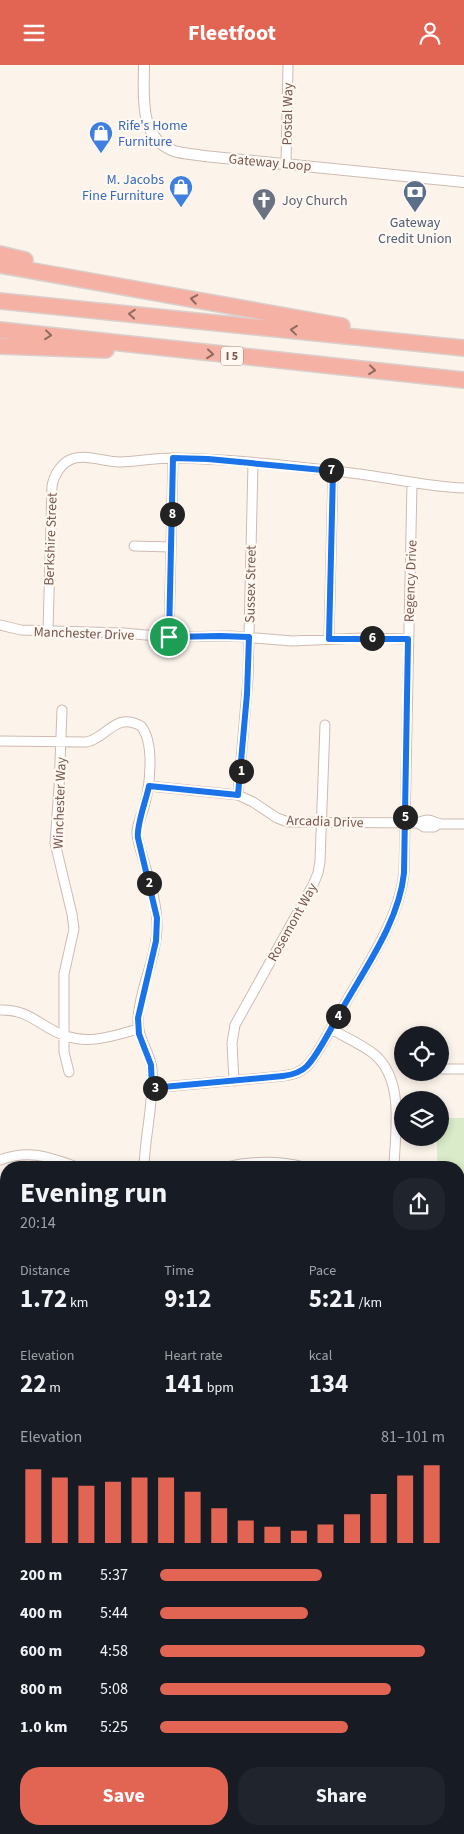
<!DOCTYPE html>
<meta charset="utf-8">
<style>
body{margin:0;font-family:"Source Sans 3",sans-serif;background:#20242c;color:#f1f3f6;height:100vh;display:flex;flex-direction:column;font-size:19px;white-space:nowrap}
*{box-sizing:border-box;margin:0}
p{font-size:16px;color:#9ea1a6}
.icon{flex:none;width:28px;height:28px;fill:none;stroke:currentColor;stroke-width:2;stroke-linecap:round;stroke-linejoin:round}
.map{position:relative;flex:1;overflow:hidden}
.sheet{position:absolute;left:0px;top:1096px;width:465px;height:674px;display:flex;flex-direction:column;background:#171b24;border-radius:20px 20px 0 0;box-shadow:0 2px 8px #0003}
.sheet>*{flex:none}
.buttons{position:absolute;left:394px;top:961px;display:grid;gap:10px}
.buttons a{display:grid;place-items:center;width:55px;height:55px;border-radius:50%;background:#171b24;box-shadow:0 2px 8px #0003;font-size:25px}
.pin{position:absolute;display:grid;place-items:center;width:42px;height:42px;color:#fff;margin:-21px;border:2px solid #fff;border-radius:50%;box-shadow:0 1px 5px #0007}
.km{position:absolute;width:25px;height:25px;margin:-12px;border-radius:50%;background:#222;color:#fff;font-size:14px;line-height:25px;text-align:center}
.round{display:grid;place-items:center;flex:none;width:52px;height:52px;border-radius:20px;background:#20242c}
.head{display:flex;align-items:center;justify-content:space-between;height:85px;padding:0 20px}
h1{font-size:28px;font-weight:700;line-height:38px}
.figures{display:grid;grid-template-columns:repeat(3,1fr);gap:8px;height:85px;padding:5px 20px}
.figures div{display:grid;align-content:center}
.figures b{font-size:25px;font-weight:700}
.figures small{font-size:14px;font-weight:400}
.figures p{font-size:14px}
.chart{height:140px;padding:10px 20px}
.chart p{display:flex;justify-content:space-between}
.chart svg{width:100%;height:90px;margin-top:5px;stroke:#e26554;stroke-width:6}
.button{display:flex;gap:10px;margin-top:auto;padding:10px 20px}
.button a{flex:1;height:58px;border-radius:20px;background:#e26554;color:#fff;font-size:20px;font-weight:700;line-height:58px;text-align:center}
.button a+a{background:#20242c;color:#f1f3f6}
ul{padding:0 20px;list-style:none;font-size:16px}
li{display:grid;grid-template-columns:80px 60px 1fr;align-items:center;height:38px}
li i{height:12px;border-radius:6px;background:#e26554}
header{display:flex;justify-content:space-between;align-items:center;height:65px;padding:0 20px;background:#e26554;color:#fff;font-size:22px;font-weight:700}
.map>svg:first-child{display:block}
.green{fill:#daebc9}
.lines{fill:none;stroke-linecap:round;stroke-linejoin:round}
.minor-casing{stroke:#cfbab0;stroke-width:11}
.tertiary-casing{stroke:#cfbab0;stroke-width:12}
.motorway-casing{stroke:#d9d0cd;stroke-width:18}
.minor{stroke:#fff;stroke-width:9}
.tertiary{stroke:#fff;stroke-width:10}
.motorway{stroke:#f4b1a4;stroke-width:15}
.oneway{stroke:#916a5f}
.route-casing{stroke:#fff;stroke-width:10}
.route{stroke:#1a73e8;stroke-width:6}
.labels{text-anchor:middle;stroke-width:4.5;stroke-linejoin:round;paint-order:stroke}
.shield{fill:#fff8f2;stroke:#a0887f;stroke-width:1}
.shield-label{font-size:12px;font-weight:bold;fill:#78584e}
.street-label{font-size:14px;fill:#78584e;stroke:#fff8f2}
.shop-label{font-size:14px;fill:#366cbe;stroke:#fff8f2;text-anchor:start}
.worship-label{font-size:14px;fill:#5b616d;stroke:#fff8f2;text-anchor:start}
.service-label{font-size:14px;fill:#4e5e75;stroke:#fff8f2}
</style>
<header><svg class="icon" aria-label="menu" viewBox="0 0 24 24"><path d="M4 6h16M4 12h16M4 18h16"/></svg>Fleetfoot<svg class="icon" aria-label="person" viewBox="0 0 24 24"><circle cx="12" cy="8" r="4"/><path d="M4 21q1-7 8-7t8 7"/></svg></header>
<div class="map">
<svg width="464" height="1769" viewBox="0 0 464 1769">
<rect width="100%" height="100%" fill="#fcf4eb"/>
<path class="green" d="M440,1053h24v182h-2l-1,63h-2v-196h-22v-29l3,-1z"/>
<g class="lines">
<g class="minor-casing">
<path id="minor" d="M286,98l2,-98
M134,481l37,1
M0,560l21,5 102,3 46,4 62,-1 61,5 69,-3 47,1
M48,566l4,-145c2,-11 9,-23 20,-27 15,-5 33,3 48,3 18,-1 36,-4 54,-4 59,1 119,8 177,15 38,4 75,14 113,15
M169,572l4,-179
M329,574l4,-168
M62,645l-3,78 -4,55 17,71 2,15 -10,45v78l5,20
M0,676l87,1c21,-5 28,-30 54,-16 14,17 9,60 3,81 -2,8 -7,17 -7,25 0,8 3,15 5,23 6,22 15,46 15,70 0,32 -17,62 -19,93 -1,21 12,33 14,51 2,34 -7,65 -8,98
M149,721l89,9 15,7 24,16 11,4 130,1c13,-7 14,0 24,1 7,0 15,0 22,0
M238,730l10,-117 5,-215
M418,758l6,4h10l5,-3
M0,945c29,-1 39,16 63,25 26,10 50,1 75,-6
M331,964c14,8 30,15 43,25 31,26 21,77 20,113
M441,1004h23
M234,1016l-2,-38 3,-18 78,-140 5,-12 2,-12 5,-136
M152,1023l131,-12c9,-1 17,-3 24,-10 13,-14 24,-39 34,-55 23,-42 58,-90 63,-138l8,-390
M0,1095c30,-11 48,-3 77,7
M226,1102c26,-6 51,-7 78,0
M0,1308h6
M459,1341l5,-3
M459,1356l5,8
M0,1474h6
M154,1764l5,5
M191,1769l6,-5
M351,1769l3,-5"/>
</g>
<g class="tertiary-casing">
<path id="tertiary" d="M144,0c0,30 -6,73 30,86 9,3 20,3 30,5l260,26
M0,1724l6,8
M28,1764l4,5"/>
</g>
<g class="motorway-casing">
<path id="motorway" d="M0,189l25,6
M0,200l342,61
M0,236l464,47
M0,265l464,50
M0,281l106,4"/>
</g>
<use href="#minor" class="minor"/>
<use href="#tertiary" class="tertiary"/>
<use href="#motorway" class="motorway"/>
</g>
<defs><path id="oneway-chevron" d="M-2-3.5L2.5 0L-2 3.5" fill="none" stroke-width="1.6" stroke-linecap="round" stroke-linejoin="round" transform="scale(1.25)"/></defs>
<g class="oneway">
<use href="#oneway-chevron" transform="translate(194 234) rotate(-170)"/>
<use href="#oneway-chevron" transform="translate(132 249) rotate(-175)"/>
<use href="#oneway-chevron" transform="translate(294 265) rotate(-174)"/>
<use href="#oneway-chevron" transform="translate(48 270) rotate(6)"/>
<use href="#oneway-chevron" transform="translate(210 289) rotate(6)"/>
<use href="#oneway-chevron" transform="translate(372 305) rotate(6)"/>
</g>
<g class="lines">
<g class="route-casing">
<path id="route" d="M173,393l35,1 125,12 -4,168h79l-4,234c-5,49 -39,95 -63,138 -10,16 -21,41 -34,55 -7,7 -15,9 -24,10l-131,12 -1,-23 -12,-31 -1,-16 18,-77 1,-23 -19,-80c-2,-12 8,-37 11,-52l89,9 9,-101 2,-57 -29,-1 -51,1z"/>
</g>
<use href="#route" class="route"/>
</g>
<defs>
<g id="shop-pin" transform="scale(1.25)"><path d="M0 17L-7.5 6A9.5 9.5 0 1 1 7.5 6Z" fill="#3f7fe0" stroke="#fff8f2"/><path d="M-5-2.5h2.3a2.7 3.5 0 0 1 5.4 0H5L5.5 6h-11ZM-1.5-2.5h3a1.5 2.3 0 0 0-3 0Z" fill="#fff"/></g>
<g id="bank-pin" transform="scale(1.25)"><path d="M0 17L-7.5 6A9.5 9.5 0 1 1 7.5 6Z" fill="#5c6f8a" stroke="#fff8f2"/><path d="M-6-4H6V4H-6ZM0-2.3a2.3 2.3 0 1 0 0 4.6a2.3 2.3 0 1 0 0-4.6Z" fill="#fff"/></g>
<g id="church-pin" transform="scale(1.25)"><path d="M0 17L-7.5 6A9.5 9.5 0 1 1 7.5 6Z" fill="#6b7280" stroke="#fff8f2"/><path d="M-1.2-6h2.4v3.5h3.3v2.4h-3.3V6h-2.4V-.1h-3.3v-2.4h3.3Z" fill="#fff"/></g>
</defs>
<g fill-rule="evenodd">
<use href="#shop-pin" x="101" y="68"/>
<use href="#shop-pin" x="181" y="122"/>
<use href="#bank-pin" x="415" y="127"/>
<use href="#church-pin" x="264" y="135"/>
</g>
<g class="labels">
<rect class="shield" x="221" y="281.5" width="22" height="19" rx="4"/>
<g class="shield-label">
<text x="232" y="295">I 5</text>
</g>
<g class="street-label">
<text transform="translate(287 49) rotate(-89)" y="5">Postal Way</text>
<text transform="translate(270 97) rotate(5)" y="5">Gateway Loop</text>
<text transform="translate(50 474) rotate(-88)" y="5">Berkshire Street</text>
<text transform="translate(410 516) rotate(-88)" y="5">Regency Drive</text>
<text transform="translate(250 519) rotate(-89)" y="5">Sussex Street</text>
<text transform="translate(84 568) rotate(2)" y="5">Manchester Drive</text>
<text transform="translate(59 738) rotate(-88)" y="5">Winchester Way</text>
<text transform="translate(325 756) rotate(2)" y="5">Arcadia Drive</text>
<text transform="translate(292 857) rotate(-61)" y="5">Rosemont Way</text>
</g>
<g class="shop-label">
<text x="118" y="65">Rife's Home<tspan x="118" dy="16">Furniture</tspan></text>
<text x="164" y="119" text-anchor="end">M. Jacobs<tspan x="164" dy="16">Fine Furniture</tspan></text>
</g>
<g class="worship-label">
<text x="282" y="140">Joy Church</text>
</g>
<g class="service-label">
<text x="415" y="162">Gateway<tspan x="415" dy="16">Credit Union</tspan></text>
</g>
</g>
</svg>
<div class="buttons">
<a><svg class="icon" aria-label="locate" viewBox="0 0 24 24"><circle cx="12" cy="12" r="6"/><path d="M12 2v4M12 18v4M2 12h4M18 12h4"/></svg></a>
<a><svg class="icon" aria-label="layers" viewBox="0 0 24 24"><path d="M12 4l9 5-9 5-9-5zM3 14l9 5 9-5"/></svg></a>
</div>
<div class="pin" style="left:169px;top:572px;background:#1e9e55"><svg class="icon" aria-label="arrive" viewBox="0 0 24 24"><path d="M6 21V4h12l-3 4 3 4H6"/></svg></div>
<b class="km" style="left:241px;top:706px">1</b>
<b class="km" style="left:149px;top:818px">2</b>
<b class="km" style="left:155px;top:1023px">3</b>
<b class="km" style="left:338px;top:951px">4</b>
<b class="km" style="left:405px;top:752px">5</b>
<b class="km" style="left:372px;top:573px">6</b>
<b class="km" style="left:331px;top:405px">7</b>
<b class="km" style="left:172px;top:449px">8</b>
<section class="sheet">
<div class="head"><div><h1>Evening run</h1><p>20:14</p></div><a class="round"><svg class="icon" aria-label="share" viewBox="0 0 24 24"><path d="M12 15V3M7 8l5-5 5 5M5 13v7h14v-7"/></svg></a></div>
<div class="figures">
<div><p>Distance</p><b>1.72<small> km</small></b></div>
<div><p>Time</p><b>9:12</b></div>
<div><p>Pace</p><b>5:21<small> /km</small></b></div>
</div>
<div class="figures">
<div><p>Elevation</p><b>22<small> m</small></b></div>
<div><p>Heart rate</p><b>141<small> bpm</small></b></div>
<div><p>kcal</p><b>134</b></div>
</div>
<div class="chart"><p><span>Elevation</span>81–101 m</p>
<svg viewBox="0 0 160 44" preserveAspectRatio="none"><path d="M5 44V8M15 44V12M25 44V16M35 44V14M45 44V12M55 44V12M65 44V19M75 44V27M85 44V33M95 44V36M105 44V38M115 44V35M125 44V30M135 44V20M145 44V11M155 44V6"/></svg>
</div>
<ul>
<li><b>200 m</b>5:37<i style="width:57%"></i></li>
<li><b>400 m</b>5:44<i style="width:52%"></i></li>
<li><b>600 m</b>4:58<i style="width:93%"></i></li>
<li><b>800 m</b>5:08<i style="width:81%"></i></li>
<li><b>1.0 km</b>5:25<i style="width:66%"></i></li>
</ul>
<div class="button"><a>Save</a><a>Share</a></div>
</section>
</div>
